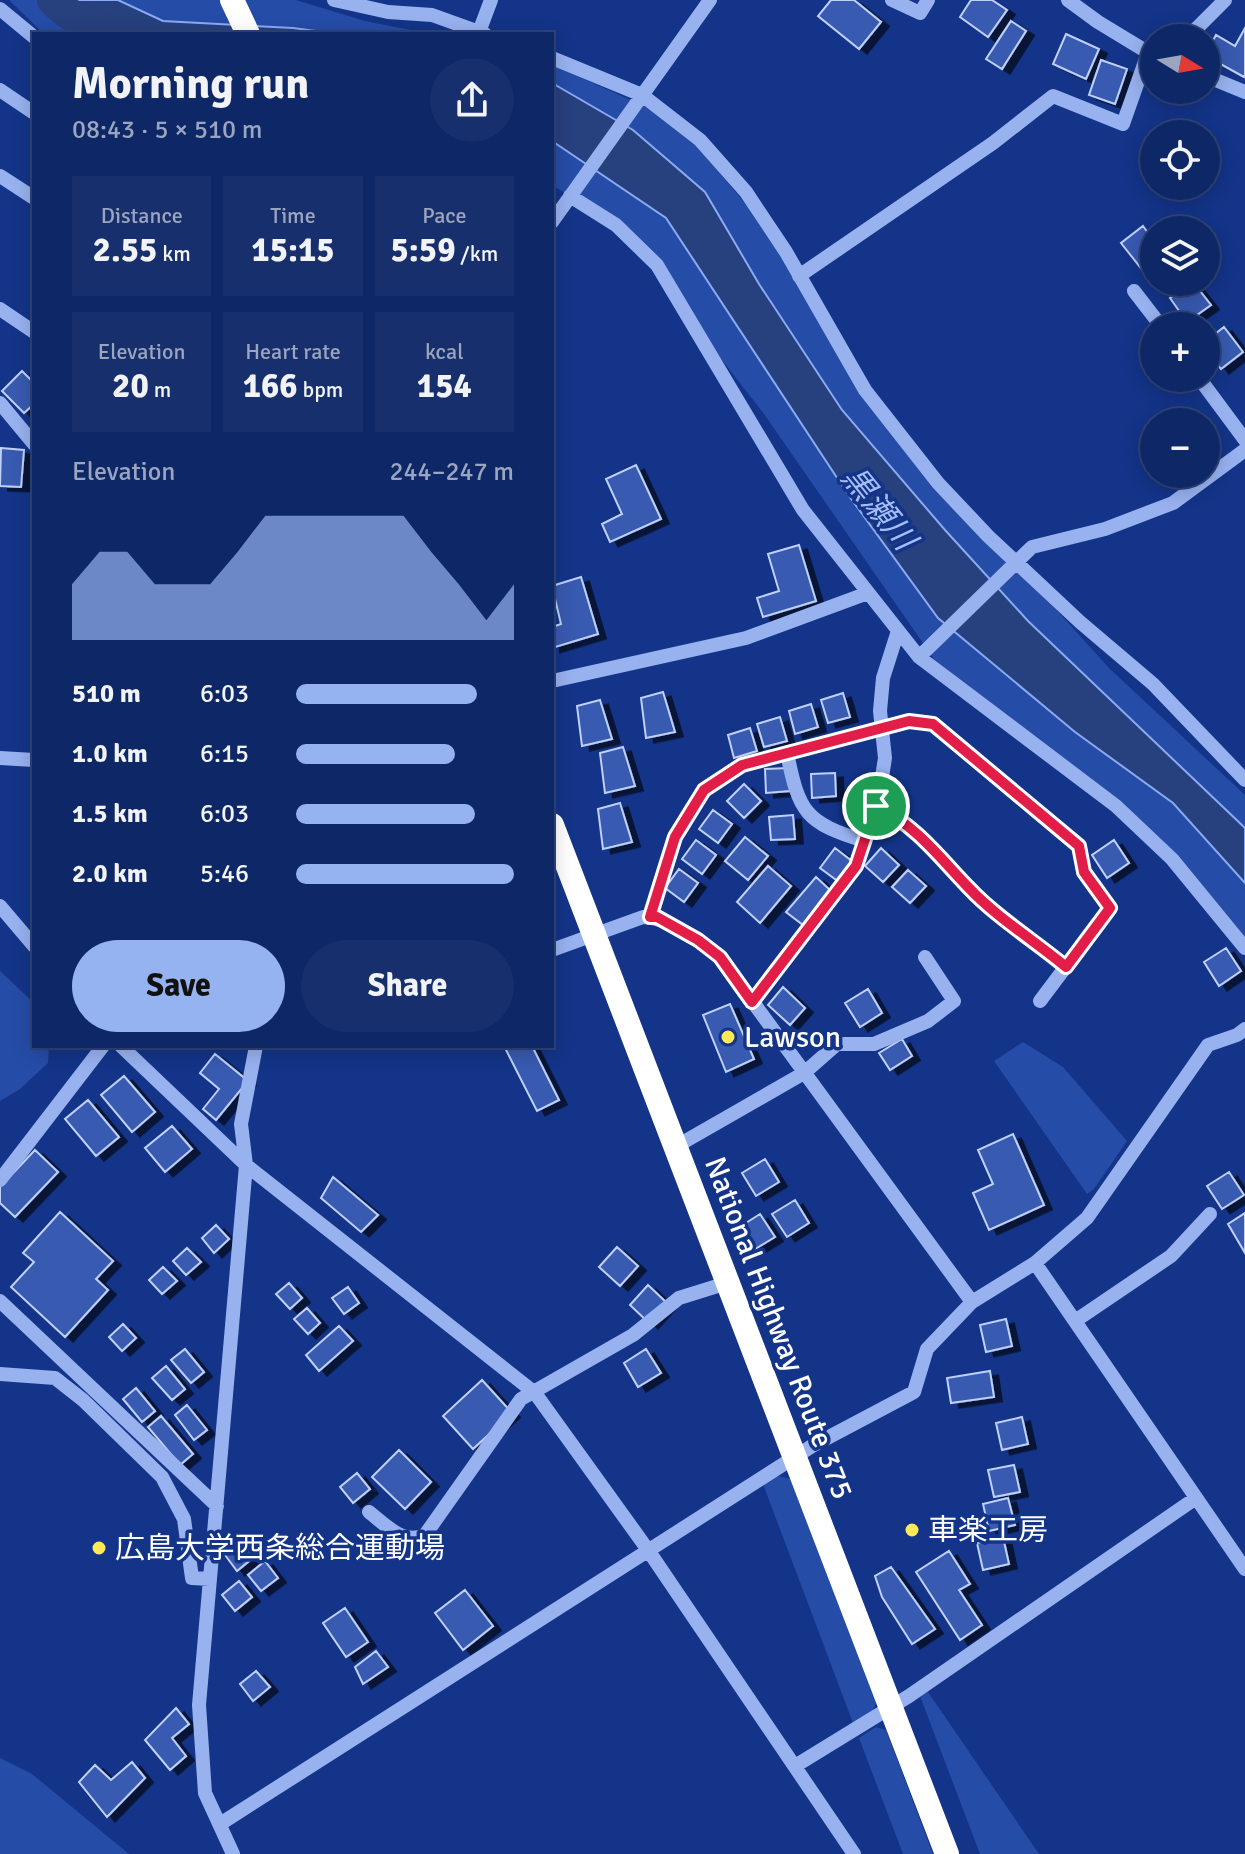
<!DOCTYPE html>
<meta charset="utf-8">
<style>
body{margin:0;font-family:Signika,"Noto Sans JP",sans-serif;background:#172f6c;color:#f1f3f6;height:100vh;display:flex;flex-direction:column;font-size:30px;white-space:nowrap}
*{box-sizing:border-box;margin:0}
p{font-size:26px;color:#9ba5bf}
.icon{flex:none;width:44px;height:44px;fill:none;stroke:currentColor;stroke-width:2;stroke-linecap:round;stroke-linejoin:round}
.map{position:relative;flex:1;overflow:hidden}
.sheet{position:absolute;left:32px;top:32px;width:522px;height:1016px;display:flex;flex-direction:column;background:#0e2766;border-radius:0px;box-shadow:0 4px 20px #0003,0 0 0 2px #2e447a}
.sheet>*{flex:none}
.needle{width:52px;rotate:101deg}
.controls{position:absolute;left:1140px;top:24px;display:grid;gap:16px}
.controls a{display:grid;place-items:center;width:80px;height:80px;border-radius:50%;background:#0e2766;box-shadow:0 4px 20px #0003,0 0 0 2px #2e447a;font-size:40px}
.pin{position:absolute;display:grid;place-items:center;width:68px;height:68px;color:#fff;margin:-34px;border:4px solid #fff;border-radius:50%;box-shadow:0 2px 8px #0007}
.round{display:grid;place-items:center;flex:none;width:84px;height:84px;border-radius:42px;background:#172f6c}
.overview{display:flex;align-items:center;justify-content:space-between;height:136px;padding:0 40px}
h1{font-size:44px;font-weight:800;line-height:60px}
.stats{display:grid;grid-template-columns:repeat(3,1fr);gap:12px;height:136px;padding:8px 40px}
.stats div{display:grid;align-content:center;border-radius:0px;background:#172f6c;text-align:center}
.stats b{font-size:34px;font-weight:800}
.stats small{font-size:22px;font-weight:400}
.stats p{font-size:22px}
.chart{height:224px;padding:16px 40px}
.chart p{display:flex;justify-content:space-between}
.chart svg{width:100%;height:144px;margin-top:8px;fill:#95b2f1;opacity:.7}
.primary-button{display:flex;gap:16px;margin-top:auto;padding:16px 40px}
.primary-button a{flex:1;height:92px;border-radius:48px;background:#95b2f1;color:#111;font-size:32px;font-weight:800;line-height:92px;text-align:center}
.primary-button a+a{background:#172f6c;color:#f1f3f6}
ul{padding:0 40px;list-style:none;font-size:26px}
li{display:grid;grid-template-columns:128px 96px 1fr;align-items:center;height:60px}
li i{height:20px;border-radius:10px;background:#95b2f1}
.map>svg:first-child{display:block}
.green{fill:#254ca7}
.water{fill:#27407e;stroke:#8aaaf3;stroke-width:2}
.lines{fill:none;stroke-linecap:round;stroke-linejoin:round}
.river{stroke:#27407e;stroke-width:32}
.building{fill:#375ab0;stroke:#bfd1fb;stroke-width:2;filter:url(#shadow)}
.minor{stroke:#98b2f0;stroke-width:14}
.highway{stroke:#fff;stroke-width:24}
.route-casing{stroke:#fff;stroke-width:16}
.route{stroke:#e11d48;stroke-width:10}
.poi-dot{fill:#ffe957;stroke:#133488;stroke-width:3}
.labels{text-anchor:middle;stroke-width:7;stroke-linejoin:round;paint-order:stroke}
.poi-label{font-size:30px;fill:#fff;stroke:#133488;text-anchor:start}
.street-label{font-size:30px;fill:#fff;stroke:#133488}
.water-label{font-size:32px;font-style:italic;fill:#a4bdf7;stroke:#133488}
</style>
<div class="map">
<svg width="1245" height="1854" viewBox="0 0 1245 1854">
<defs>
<filter id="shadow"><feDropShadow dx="8" dy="4.5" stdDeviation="0" flood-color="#0009"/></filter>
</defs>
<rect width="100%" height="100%" fill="#133488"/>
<path class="green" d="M9,0h287l69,21 66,13h-387z
M552,65l122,54 112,133 127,199 196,217 136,127v156l-129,-145 -182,-147 -170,-245 -147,-189 -65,-40z
M0,971l34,32v43h15l-1,17 -28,26 -20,12z
M1023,1042l40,25 64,74 -33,48 -7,5 -93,-133z
M778,1476l13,3 86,223 -5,10 -19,11 -90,-239z
M928,1692l111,162h-59l-60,-158z
M876,1727l10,3 47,124h-30l-44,-116z
M0,1758l32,16 97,80h-129z"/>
<path class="water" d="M57,0h61l45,21 130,7 45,6h-244z
M552,83l81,47 72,62 54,92 83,126 103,120 83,91 217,207v55l-72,-80 -98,-71 -137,-114 -89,-122 -183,-278 -114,-77z"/>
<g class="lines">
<path class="river" d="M53,0l13,12 40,22"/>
</g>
<path class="building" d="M831,0h23l27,22 -22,27 -41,-33z
M971,0h21l15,10 -19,27 -28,-20z
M1011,21l15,10 -24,38 -16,-10z
M1245,28v47l-1,2 -38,-21v-3l10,-18 19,11z
M1066,34l33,15 -13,30 -33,-15z
M1101,60l26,9 -12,35 -26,-9z
M1143,226l11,15v41h6l-5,4 -34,-43z
M1193,282l18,23 -24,17 -17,-24z
M1224,327l19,25 -22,17 -15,-20v-8z
M22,371l12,12v21l-10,9 -22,-22z
M1,448l23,2 -3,37 -21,-1z
M636,465l25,54 -51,23 -8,-18 20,-10 -16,-35z
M799,545l17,56 -53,16 -6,-19 22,-7 -11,-37z
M581,577l17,57 -46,14v-21l9,-3 -9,-38z
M663,692l12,40 -29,6 -5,-40z
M843,693l7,24 -22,6 -7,-23z
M600,700l12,39 -30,7 -5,-40z
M811,704l7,23 -23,7 -6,-23z
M780,717l7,24 -23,6 -7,-23z
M750,728l7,23 -23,7 -6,-23z
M623,747l12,39 -30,7 -5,-40z
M789,768l1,23 -24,2 -1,-24z
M835,773l1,23 -24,2 -1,-24z
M744,784l17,17 -17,17 -17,-17z
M620,803l12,39 -29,7 -5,-40z
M713,810l19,14 -14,19 -19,-14z
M793,815l2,24 -24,1 -2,-23z
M745,837l23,19 -20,24 -23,-19z
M696,840l20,15 -14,19 -20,-15z
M1114,840l15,23 -22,15 -15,-23z
M835,848l18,14 -14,20 -19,-14z
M881,848l18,17 -16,17 -18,-16z
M768,866l23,20 -31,37 -23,-21z
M679,869l19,14 -14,19 -19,-14z
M908,870l18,16 -16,17 -18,-16z
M816,877l14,13 -27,35 -17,-13z
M1226,948l15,23 -22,15 -15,-24z
M783,987l22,21 -15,17 -22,-20z
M868,989l14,24 -22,14 -15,-24z
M730,1004l24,55 -28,13 -23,-57z
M902,1039l10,17 -22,14 -11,-17z
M504,1046h28l27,54 -22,11z
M215,1054l33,27 -32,39 -13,-11 16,-20 -19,-16z
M124,1076l31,36 -23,20 -31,-37z
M88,1100l31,37 -23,19 -31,-37z
M172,1126l20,23 -27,23 -20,-24z
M1013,1134l31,71 -55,25 -16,-37 20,-9 -15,-34z
M35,1150l23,22 -43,45 -15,-14v-16z
M765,1159l14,23 -23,14 -14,-23z
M1229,1172l15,23 -22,14 -15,-23z
M333,1177l45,38 -17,17 -40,-34z
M795,1200l14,23 -22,14 -15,-23z
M60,1212l53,49 -17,18 12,11 -43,47 -54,-50 23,-25 -11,-9z
M1245,1213v40l-17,-29z
M760,1214l15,23 -23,14 -14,-23z
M216,1225l13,14 -15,14 -12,-15z
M617,1247l21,19 -18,20 -21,-19z
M187,1248l14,14 -15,13 -13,-14z
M163,1267l14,14 -15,13 -13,-14z
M289,1283l13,15 -12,11 -14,-15z
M648,1285l20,19 -18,20 -20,-19z
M348,1287l11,16 -15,11 -12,-16z
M307,1308l13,15 -12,11 -14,-15z
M1006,1319l6,27 -26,6 -6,-27z
M123,1324l13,14 -14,13 -13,-14z
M339,1326l14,15 -34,30 -13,-16z
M185,1349l19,23 -13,11 -20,-23z
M646,1349l15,24 -23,14 -14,-24z
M166,1366l19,23 -13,11 -20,-22z
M990,1371l4,26 -43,6 -4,-25z
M482,1380l30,33 -39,36 -30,-33z
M136,1388l19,23 -13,11 -19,-23z
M187,1405l20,25 -13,10 -19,-25z
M161,1416l32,38 -13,11 -32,-38z
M1022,1417l6,27 -26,6 -6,-27z
M399,1450l32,32 -26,27 -33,-32z
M1014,1465l6,27 -26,5 -6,-27z
M357,1473l13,16 -17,14 -13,-16z
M1008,1498l7,27 -26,6 -6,-27z
M1003,1537l6,27 -26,6 -6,-27z
M241,1541l13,16 -17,14 -12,-16z
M949,1551l21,33 -11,6 23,35 -22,15 -44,-68z
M265,1561l13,17 -17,13 -13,-16z
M891,1567l44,62 -23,15 -30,-47 -7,-21z
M239,1581l13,16 -17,14 -13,-16z
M465,1590l28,36 -30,24 -28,-37z
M345,1608l23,34 -22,15 -23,-34z
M376,1651l12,16 -25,17 -8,-17z
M256,1671l14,16 -17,14 -13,-17z
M176,1708l13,16 -17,14 14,18 -16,14 -25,-30z
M132,1762l13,16 -38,39 -28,-35 16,-17 16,15z"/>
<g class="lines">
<path class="minor" d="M334,0l54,12 44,3 53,19
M892,0l28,13 8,-13
M1068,0l30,22 56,34
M0,9l34,28
M479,32l12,-32
M1187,38l38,-38
M552,58l90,37 58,45 46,52 40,60 79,138 73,93 50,53 92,86 73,62 92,96
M1206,76l39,16
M0,90l34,23
M0,176l34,22
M570,196l46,29 41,40 146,245 116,147 197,149 56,53 73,89
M552,222l158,-222
M799,276l194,-133 60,-47 70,28 25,-71
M1134,291l27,35
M0,309l34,23
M1199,378l46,62
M0,403l34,41
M919,657l113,-110 73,-18 68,-26 72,-53
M552,681l194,-43 122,-45
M787,753c12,59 18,70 78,88
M0,758l34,2
M876,806c41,20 63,51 93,82 26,28 67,54 97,79
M0,906l34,40
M650,917l25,-80 29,-47 38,-25 167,-44 24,3 146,122 5,26 26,36 -70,93
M552,950l91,-33c28,1 54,23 77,40l252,345
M752,1002l104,-136 22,-64 7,-44 -5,-47 3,-33 15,-47
M121,1046l125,119 289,228 113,157 206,304
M675,1147l129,-74 33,-29h37l54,-23 26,-20 -29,-44
M0,1180l103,-134
M1035,1263l210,306
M0,1301l217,205
M1075,1321l96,-65 39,-42
M0,1374l55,4 28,22 79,77 22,42 8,59 18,1
M369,1512c18,14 34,33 56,23l96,-136 112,-64 46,-37 48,-15
M795,1766l114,-70 287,-198
M220,1824l592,-378 102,-54 13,-43 45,-47 63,-39 52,-45 121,-173 29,-10 8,-6
M233,1854l-28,-61 -6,-88 47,-540 -5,-41 15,-78"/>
<path class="highway" d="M232,0l16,34
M552,825l395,1029"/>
</g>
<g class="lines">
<g class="route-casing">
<path id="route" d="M909,721l24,3 146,122 5,26 26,36 -44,59c-30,-25 -71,-51 -97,-79 -30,-31 -52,-62 -93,-82l-20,60 -104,136 -32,-45 -22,-17 -41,-23h-7l25,-80 29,-47 38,-25z"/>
</g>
<use href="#route" class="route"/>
</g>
<g class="poi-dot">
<circle cx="728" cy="1037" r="8"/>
<circle cx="912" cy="1530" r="8"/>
<circle cx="99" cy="1548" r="8"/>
</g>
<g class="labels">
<g class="poi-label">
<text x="744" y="1047">Lawson</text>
<text x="928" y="1540">車楽工房</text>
<text x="115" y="1558">広島大学西条総合運動場</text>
</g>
<g class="street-label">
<text transform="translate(779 1328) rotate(69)" y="10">National Highway Route 375</text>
</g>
<g class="water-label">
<text transform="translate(879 508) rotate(51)" y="11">黒瀬川</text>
</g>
</g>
</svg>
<div class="controls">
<a><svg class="needle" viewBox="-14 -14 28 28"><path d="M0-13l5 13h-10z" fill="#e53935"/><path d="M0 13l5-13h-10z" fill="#9ba5bf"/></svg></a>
<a><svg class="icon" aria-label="locate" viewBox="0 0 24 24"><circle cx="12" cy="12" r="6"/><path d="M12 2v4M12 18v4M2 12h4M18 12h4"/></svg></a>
<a><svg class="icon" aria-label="layers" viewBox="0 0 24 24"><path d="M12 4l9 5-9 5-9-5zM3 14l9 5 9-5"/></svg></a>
<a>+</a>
<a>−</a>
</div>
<div class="pin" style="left:876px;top:806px;background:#1e9e55"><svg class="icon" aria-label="arrive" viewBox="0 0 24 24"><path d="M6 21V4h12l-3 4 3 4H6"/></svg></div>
<section class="sheet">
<div class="overview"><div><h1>Morning run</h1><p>08:43 · 5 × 510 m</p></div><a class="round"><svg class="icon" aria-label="share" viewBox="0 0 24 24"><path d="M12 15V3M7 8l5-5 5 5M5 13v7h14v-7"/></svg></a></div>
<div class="stats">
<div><p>Distance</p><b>2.55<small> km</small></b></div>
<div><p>Time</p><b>15:15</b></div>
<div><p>Pace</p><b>5:59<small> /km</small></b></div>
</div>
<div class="stats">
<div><p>Elevation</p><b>20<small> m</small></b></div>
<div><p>Heart rate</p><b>166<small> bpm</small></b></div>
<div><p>kcal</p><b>154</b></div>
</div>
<div class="chart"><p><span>Elevation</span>244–247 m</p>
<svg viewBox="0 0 160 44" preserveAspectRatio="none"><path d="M0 44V27L10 17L20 17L30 27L40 27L50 27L60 17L70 6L80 6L90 6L100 6L110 6L120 6L130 17L140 27L150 38L160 27V44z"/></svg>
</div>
<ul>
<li><b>510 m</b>6:03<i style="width:83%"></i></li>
<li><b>1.0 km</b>6:15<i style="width:73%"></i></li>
<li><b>1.5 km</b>6:03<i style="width:82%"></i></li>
<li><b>2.0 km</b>5:46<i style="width:100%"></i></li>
</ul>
<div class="primary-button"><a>Save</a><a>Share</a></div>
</section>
</div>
